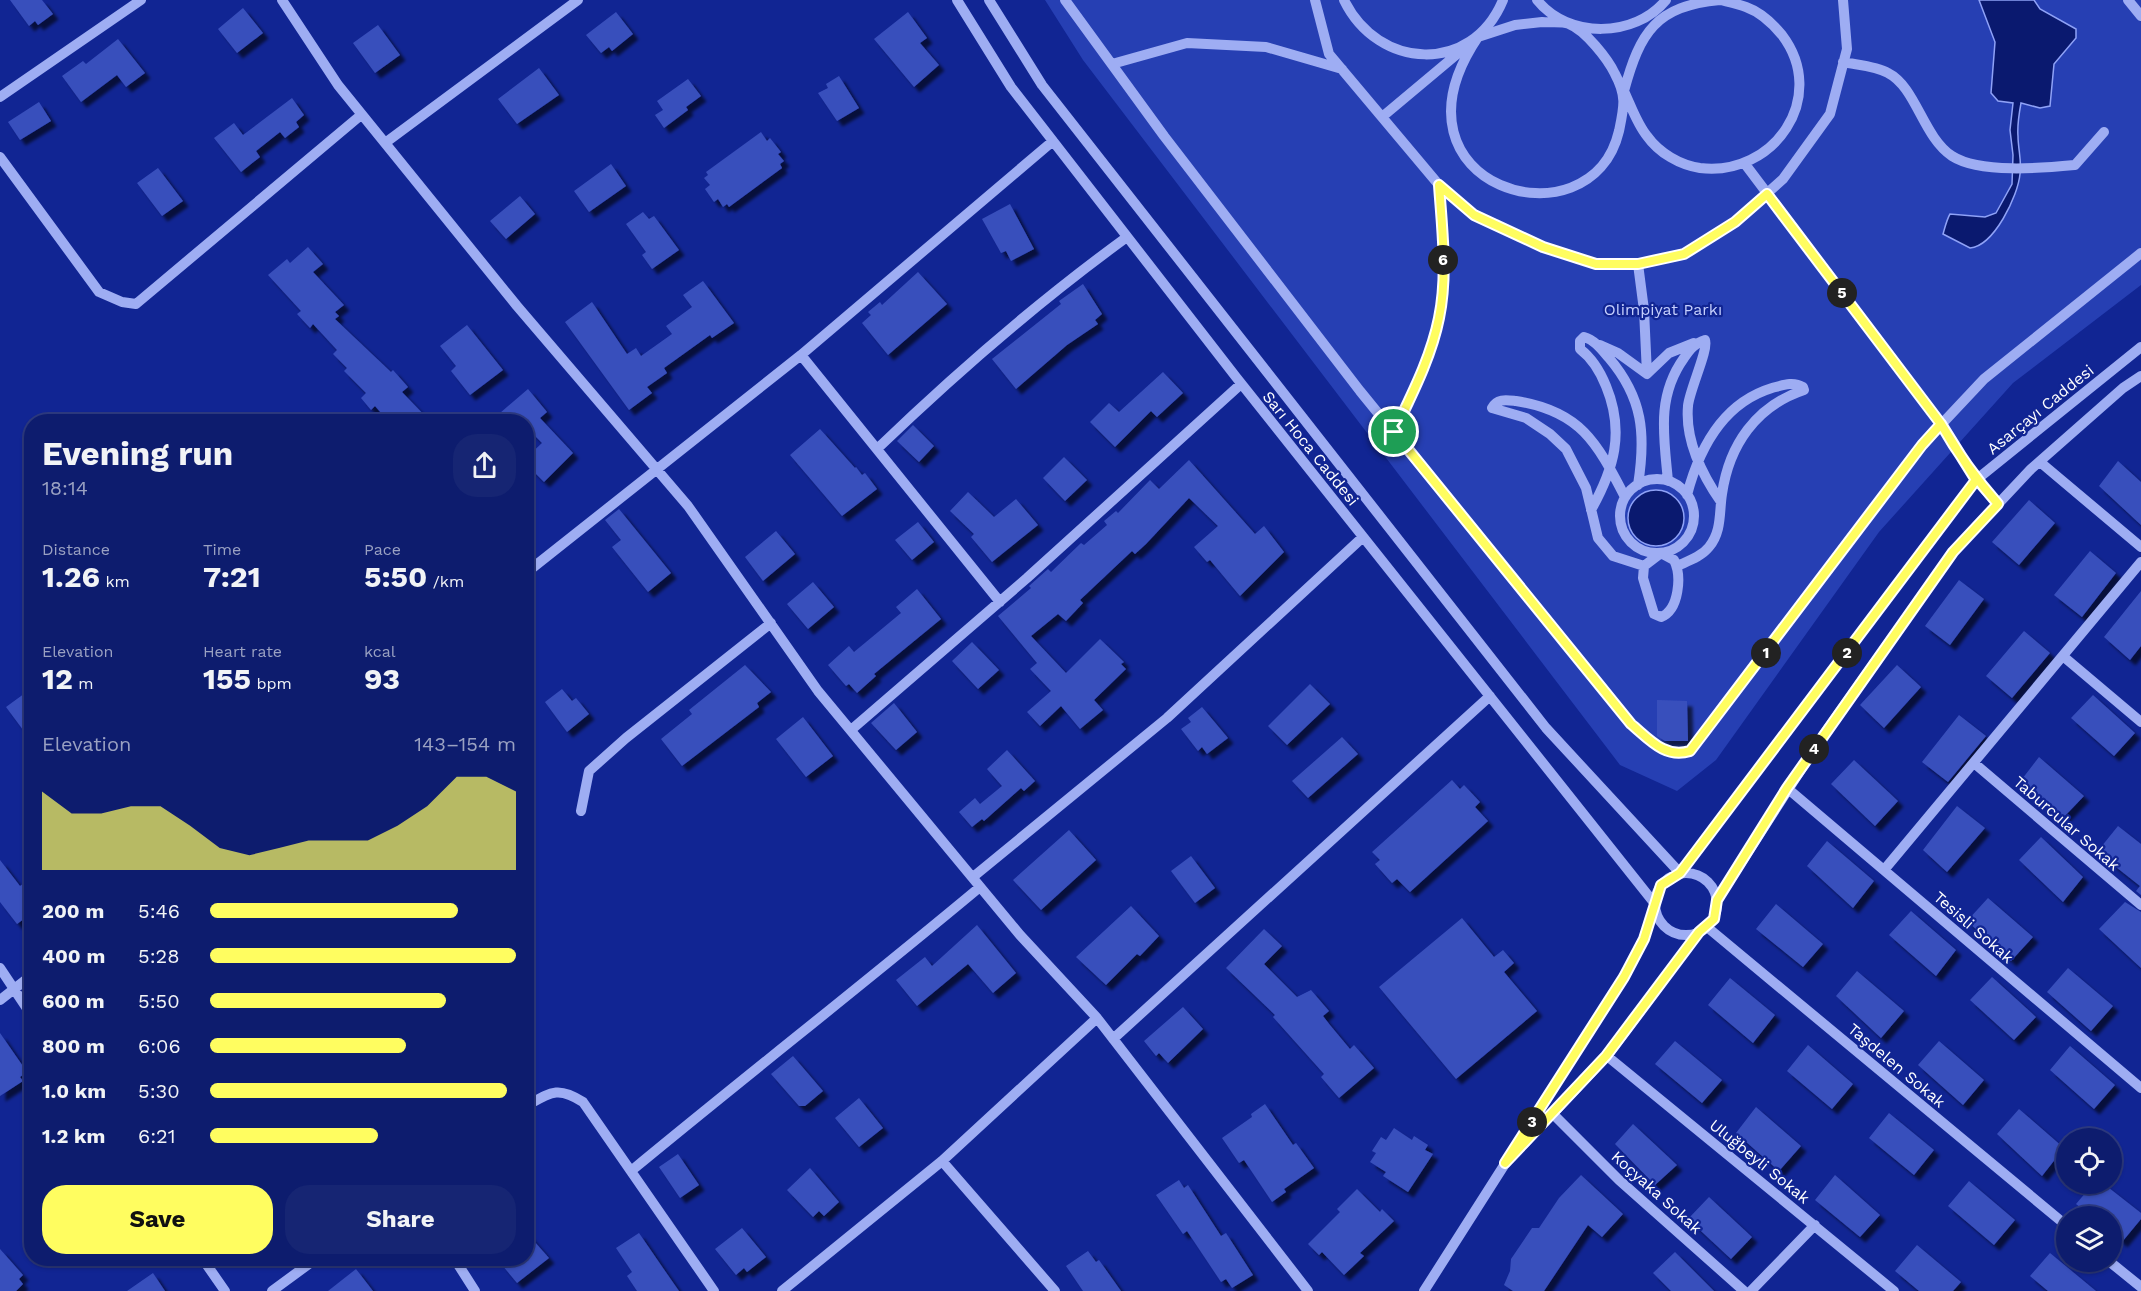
<!DOCTYPE html>
<meta charset="utf-8">
<style>
body{margin:0;font-family:"Work Sans",sans-serif;background:#162573;color:#f1f3f6;height:100vh;display:flex;flex-direction:column;font-size:22px;white-space:nowrap}
*{box-sizing:border-box;margin:0}
p{font-size:20px;color:#9aa1c2}
.icon{flex:none;width:33px;height:33px;fill:none;stroke:currentColor;stroke-width:2;stroke-linecap:round;stroke-linejoin:round}
.map{position:relative;flex:1;overflow:hidden}
.sheet{position:absolute;left:24px;top:414px;width:510px;height:852px;display:flex;flex-direction:column;background:#0d1c6e;border-radius:24px;box-shadow:0 2px 4px #0004,0 0 0 2px #2d3a81}
.sheet>*{flex:none}
.buttons{position:absolute;left:2056px;top:1128px;display:grid;gap:12px}
.buttons a{display:grid;place-items:center;width:66px;height:66px;border-radius:50%;background:#0d1c6e;box-shadow:0 2px 4px #0004,0 0 0 2px #2d3a81;font-size:30px}
.pin{position:absolute;display:grid;place-items:center;width:51px;height:51px;color:#fff;margin:-26px;border:3px solid #fff;border-radius:50%;box-shadow:0 2px 6px #0007}
.km{position:absolute;width:30px;height:30px;margin:-15px;border-radius:50%;background:#222;color:#fff;font-size:16px;line-height:30px;text-align:center}
.round{display:grid;place-items:center;flex:none;width:63px;height:63px;border-radius:24px;background:#162573}
.headline{display:flex;align-items:center;justify-content:space-between;height:102px;padding:0 18px}
h1{font-size:33px;font-weight:700;line-height:45px}
.stats{display:grid;grid-template-columns:repeat(3,1fr);gap:9px;height:102px;padding:6px 18px}
.stats div{display:grid;align-content:center}
.stats b{font-size:30px;font-weight:700}
.stats small{font-size:16px;font-weight:400}
.stats p{font-size:16px}
.chart{height:168px;padding:12px 18px}
.chart p{display:flex;justify-content:space-between}
.chart svg{width:100%;height:108px;margin-top:6px;fill:#fffd60;opacity:.7}
.action{display:flex;gap:12px;margin-top:auto;padding:12px 18px}
.action a{flex:1;height:69px;border-radius:24px;background:#fffd60;color:#111;font-size:24px;font-weight:700;line-height:69px;text-align:center}
.action a+a{background:#162573;color:#f1f3f6}
ul{padding:0 18px;list-style:none;font-size:20px}
li{display:grid;grid-template-columns:96px 72px 1fr;align-items:center;height:45px}
li i{height:15px;border-radius:8px;background:#fffd60}
.map>svg:first-child{display:block}
.green{fill:#263fb3}
.water{fill:#0a196f;stroke:#8fa2f7;stroke-width:1.5}
.building{fill:#394fbc;filter:url(#shadow)}
.lines{fill:none;stroke-linecap:round;stroke-linejoin:round}
.minor{stroke:#9eadf3;stroke-width:10}
.route-casing{stroke:#fff;stroke-width:12}
.route{stroke:#fffd60;stroke-width:8}
.labels{text-anchor:middle;stroke-width:4.5;stroke-linejoin:round;paint-order:stroke}
.park-label{font-size:16px;fill:#c5cffd;stroke:#112593}
.street-label{font-size:16px;fill:#fff;stroke:#112593}
</style>
<div class="map">
<svg width="2141" height="1291" viewBox="0 0 2141 1291">
<defs>
<filter id="shadow"><feDropShadow dx="5.5" dy="5.5" stdDeviation="1.5" flood-color="#0009"/></filter>
</defs>
<rect width="100%" height="100%" fill="#112593"/>
<path class="green" d="M1045,0h1096v285l-128,98 -134,149 -163,228 -39,31 -57,-26 -537,-705z"/>
<path class="water" d="M1979,0h55l6,9 36,20v9l-22,26 -4,42 -10,2 -19,-5c-2,11 -4,22 -3,33 0,13 4,25 2,38 -2,22 -26,72 -50,74l-27,-14c2,-7 4,-15 7,-20l35,3 11,-4 16,-29 1,-29 -3,-25 3,-27 -15,-2 -7,-8 4,-51z
M1628 518a28 28 0 1 1 56 0a28 28 0 1 1-56 0Z"/>
<path class="building" d="M10,0h32l11,14 -15,11 -3,-4 -6,5z
M243,8l20,25 -26,20 -19,-24z
M616,12l17,22 -21,17 -3,-4 -8,6 -15,-18z
M908,12l19,26 -7,5 19,22 -25,22 -40,-48z
M378,25l22,30 -25,18 -22,-30z
M118,39l27,34 -19,14 -9,-12 -36,27 -19,-26 21,-15 3,3z
M539,68l20,27 -42,29 -19,-25z
M839,76l20,32 -22,13 -19,-28 10,-5 -2,-4z
M688,79l13,17 -15,11 2,3 -24,18 -9,-13 8,-5 -6,-9z
M292,98l12,17 -8,7 3,5 -14,11 -5,-6 -24,19 4,6 -19,15 -27,-34 20,-15 9,12z
M39,102l12,19 -31,19 -12,-18z
M761,132l6,9 3,-3 11,14 -3,2 6,7 -4,3 2,4 -53,39 -2,-3 -4,3 -5,-8 -4,3 -9,-13 5,-4 -6,-7 4,-3 -2,-3z
M611,164l15,22 -37,26 -15,-21z
M158,168l25,33 -21,15 -25,-33z
M520,196l15,18 -29,25 -16,-18z
M1010,204l24,45 -23,12 -5,-10 -5,2 -19,-34z
M643,212l6,7 5,-3 25,34 -27,19 -10,-14 4,-3 -20,-28z
M308,247l15,17 -10,8 31,33 -9,7 4,4 -4,3 56,53 2,-2 15,17 -6,5 29,30h-42l-14,-16 -4,4 -10,-12 5,-5 -22,-22 3,-3 -14,-14 4,-4 -24,-26 -3,4 -13,-14 4,-3 -33,-36 19,-16 3,4z
M918,272l29,32 -59,51 -26,-32 9,-8 -3,-3 12,-10 2,3z
M703,281l31,42 -22,15 -2,-3 -46,33 3,5 -20,14 5,6 -23,17 -64,-88 27,-20 35,52 9,-6 5,8 31,-22 -6,-8 26,-19 -9,-12z
M1083,284l19,30 -7,6 3,4 -31,21 -51,44 -24,-30 69,-55 -2,-3z
M467,325l36,45 -33,25 -19,-24 5,-5 -16,-20z
M1163,372l20,21 -26,24 -6,-6 -36,36 -25,-25 19,-19 10,9z
M528,389l19,23 -7,6 33,35 -29,29 -18,-18v-6l16,-15 -16,-16v-5h-19l-7,-9z
M913,425l21,21 -15,16 -22,-21z
M820,429l35,39 1,-1 6,8 3,-2 12,16 -35,27 -52,-61z
M1064,457l23,23 -22,21 -22,-23z
M1189,460l66,74 9,-8 20,26 -44,44 -30,-36 -3,2 -13,-15 24,-21 -29,-28 -43,46 -11,10 -3,-3 -52,49 3,3 -17,18 -8,-7 -27,22 35,37 34,-34 24,23 -3,2 5,5 -32,31 9,10 -23,19 -19,-23 -21,20 -13,-14 24,-21 -21,-22 7,-6 -39,-47 33,-28 -2,-2 19,-17 3,3 30,-29 3,2 23,-20 -3,-4 12,-10 2,2 32,-33 9,9z
M2118,461l23,21v43l-42,-39z
M968,492l26,25 22,-18 22,26 -46,37 -21,-25 3,-3 -24,-23z
M2029,500l26,23 -36,42 -27,-23z
M619,509l52,64 -23,19 -36,-45 9,-7 -16,-20z
M918,522l16,20 -22,18 -17,-20z
M776,531l19,23 -32,27 -18,-24z
M2090,551l26,22 -34,44 -28,-22z
M1959,580l25,19 -34,46 -25,-19z
M813,582l21,25 -26,22 -21,-25z
M917,589l24,30 -67,55 2,2 -19,17 -8,-9 -3,2 -18,-21 21,-19 5,6 47,-39 -5,-6z
M2141,591v55l-11,14 -26,-23z
M2024,631l26,22 -38,45 -26,-22z
M972,642l27,28 -21,19 -26,-28z
M745,665l26,27 -14,11 2,4 -77,59 -21,-27 31,-25 -3,-4z
M1897,665l24,22 -37,41 -24,-23z
M1310,684l20,20 -43,41 -19,-19z
M32,688v54l-26,-35z
M562,689l10,12 4,-3 13,16 -22,18 -22,-30z
M2093,695l42,38 -21,23 -43,-38z
M1657,700l30,1 1,40h-23l-8,-5z
M894,703l23,29 -21,18 -25,-27z
M1202,707l26,31 -21,16 -5,-7 -4,4 -17,-22 10,-7 -3,-4z
M1959,715l27,21 -38,46 -26,-20z
M803,717l30,39 -27,21 -30,-38z
M1342,737l16,17 -50,44 -16,-17z
M1007,750l28,31 -11,10 -3,-3 -37,33 -2,-2 -10,8 -13,-15 16,-14 5,6 22,-18 -15,-17z
M2039,757l45,39 -23,24 -42,-37z
M1854,760l44,41 -23,25 -44,-42z
M1452,780l8,9 4,-4 16,17 -5,5 13,14 -78,71 -13,-13 -5,4 -17,-19 5,-4 -8,-8z
M1957,806l28,22 -38,44 -24,-22z
M2118,826l23,18v51l-5,-4 4,-5 -43,-34z
M1069,830l27,30 -55,50 -28,-30z
M2041,837l42,40 -20,25 -44,-42z
M1827,841l47,40 -21,27 -46,-42z
M1191,856l24,32 -20,15 -24,-32z
M0,860l20,26 12,-8v35l-15,11 -17,-22z
M1988,898l45,39 -22,24 -44,-40z
M2125,902l16,10v56l-42,-39z
M1776,904l47,40 -20,23 -47,-38z
M1131,906l28,30 -19,20 -3,-2 -31,31 -30,-28z
M1911,911l45,39 -20,26 -47,-41z
M1462,918l32,39 9,-7 11,13 -10,9 33,39 -81,68 -77,-92z
M977,925l39,48 -23,20 -25,-29 -51,42 -21,-26 29,-23 7,9z
M1264,929l18,17 -18,18 33,33 14,-7 18,21 -6,5 7,9 20,24 4,-4 20,23 -35,30 -18,-21 3,-3 -51,-57 2,-2 -49,-47z
M2068,968l45,38 -22,25 -44,-39z
M1857,971l47,40 -23,27 -45,-42z
M1992,977l44,40 -22,23 -44,-40z
M1730,978l45,37 -22,28 -45,-38z
M1183,1007l20,22 -35,34 -9,-10 -3,3 -12,-15z
M0,1033l27,39 -7,5 3,4 -23,15z
M1675,1041l47,39 -20,23 -47,-39z
M1939,1041l45,39 -21,25 -45,-40z
M1808,1045l45,39 -21,25 -45,-38z
M2070,1046l45,39 -21,24 -44,-39z
M793,1056l30,35 -18,15h-6l-28,-32z
M859,1098l24,30 -24,19 -24,-29z
M1265,1104l28,41 3,-2 18,25 -30,21 2,3 -14,10 -28,-42 -5,3 -17,-25 30,-21 -1,-3z
M1756,1107l45,39 -22,25 -43,-38z
M2019,1109l45,39 -22,28 -45,-42z
M1889,1113l45,37 -20,25 -45,-37z
M1633,1124l44,41 -22,20 -40,-41z
M1394,1128l18,12 2,-4 14,9 -3,5 8,4 -25,38 -25,-16 3,-4 -16,-10 6,-9 -4,-2 9,-14 5,3z
M678,1154l21,31 -19,13 -21,-31z
M810,1168l29,34 -15,14 -5,-5 -6,6 -26,-27z
M1581,1175l42,39 -21,23 -14,-12 -44,66h-31l-9,-6 6,-14 1,-12 21,-31h7l20,-30z
M1835,1175l45,40 -20,22 -45,-37z
M1179,1180l5,8 4,-3 33,51 5,-3 27,42 -21,13 -6,-9 -5,3 -34,-51 -4,3 -27,-39z
M1969,1181l46,39 -21,25 -46,-39z
M2093,1184h11l37,29v6l-19,23 -10,-9v-17h-21l-15,-12z
M1357,1189l23,23 2,-3 12,12 -34,32 4,3 -20,19 -22,-23 -3,3 -11,-11 32,-32 -3,-3z
M1709,1197l43,40 -21,22 -43,-40z
M742,1228l24,29 -19,15 -3,-4 -8,7 -21,-26z
M526,1232l23,26 -32,25 -15,-18 8,-7h16z
M639,1233l24,35 16,23h-42l-10,-15 5,-4 -16,-24z
M1917,1245l44,37 -8,9h-34l-24,-20z
M0,1249l23,26 -4,4 4,5 -7,7h-16z
M1088,1251l8,11 3,-2 22,31h-38l-17,-25z
M1675,1252l39,39h-43l-18,-18z
M2050,1253l46,38h-48l-18,-15z
M356,1269l17,22h-45z
M153,1273l12,18h-38z"/>
<g class="lines">
<path class="minor" d="M282,0l56,85 179,221 171,200 130,185 202,244 77,83
M957,0l54,87 225,290 419,527 -11,35 -20,38 -200,314
M989,0l53,85 504,643 134,145 296,-393 165,-133
M1065,0l99,136 196,255 271,333c18,15 34,35 59,27l232,-306 62,-66 157,-126
M1315,0l14,54 110,131 35,30 69,32 53,17h42l46,-10 51,-32 48,-43 47,-65 17,-65 -4,-49
M1344,0c34,70 128,75 159,0
M1537,0c31,39 98,38 129,0
M1720,0c8,2 18,4 26,7 14,5 27,17 36,28 47,62 -8,142 -82,133 -20,-3 -41,-15 -53,-32 -10,-12 -16,-30 -23,-45 16,-59 32,-85 96,-91z
M2128,0l13,16
M1542,22c8,1 20,-1 27,2 16,6 39,35 46,50 12,22 9,33 4,57 -28,119 -242,56 -141,-94l37,-12z
M1843,62c14,3 33,4 45,11 28,14 35,64 64,83 28,18 91,12 123,9l29,-33
M1112,64l75,-21 79,4 76,22
M0,97l141,-97
M1382,117l80,-67
M385,143l193,-143
M0,157l99,135 23,10 14,2 225,-189
M1745,164l196,260 35,56 22,24
M1638,264l6,46 3,64
M1600,345l18,8 29,21 22,-21 25,-10
M1394,432c17,-36 37,-75 45,-114 9,-43 3,-90 0,-133
M877,449c79,-76 162,-148 250,-212
M2040,462l101,85
M1620 516a37 37 0 1 1 74 0a37 37 0 1 1-74 0Z
M1668,481c-4,-44 -12,-84 16,-123 6,-9 11,-15 21,-18 4,9 -16,51 -17,66 -3,34 15,70 33,96
M1625,497c-28,-54 -44,-86 -109,-96 -9,-1 -19,-3 -24,7l34,10 24,16 16,15 20,39 12,50 15,18 31,10
M1591,510c23,-41 34,-78 15,-124 -6,-15 -13,-27 -26,-37v-8l4,-4c11,3 18,13 25,21 34,40 37,76 29,127
M1661,553l13,7c8,16 5,50 -13,57l-7,-3 -11,-36 1,-12z
M1677,566c11,-5 24,-9 32,-19 13,-16 10,-34 13,-53 7,-49 34,-88 82,-104l-1,-3c-10,-6 -20,-2 -31,1 -49,15 -73,61 -85,107
M526,573l275,-218
M1000,602l-199,-247 252,-214
M2064,657l77,65
M851,730l176,-152 214,-194
M1974,763l167,142
M1787,788l354,300
M581,811l8,-40 37,-33 145,-115
M1884,870l257,-308
M1655 904a31 31 0 1 1 62 0a31 31 0 1 1-62 0Z
M973,877l194,-159 196,-181
M1717,900l105,-163 131,-185 78,-83 92,-81 18,-12
M1707,927l360,299
M0,968l32,48
M0,1000l32,-25
M1113,1039l377,-343
M1607,1056l287,235
M526,1106c25,-14 32,-20 57,-4l131,189
M1552,1113l67,67 125,111
M1524,1144l83,-88 92,-124
M942,1161l113,130
M631,1171c116,-96 234,-188 349,-284
M202,1258l23,33
M454,1258l21,33
M2110,1262l31,25
M272,1291l45,-33
M782,1291l160,-130 155,-143 211,273
M1751,1291l64,-66"/>
</g>
<g class="lines">
<g class="route-casing">
<path id="route" d="M1394,432l237,292c18,15 34,35 59,27l232,-306 19,-21 35,56 -296,393 -19,12 -17,54 -20,38 -119,186 101,-107 93,-124 15,-13 3,-19 70,-112 166,-236 45,-48c-22,-25 -40,-50 -57,-80l-174,-230 -32,28 -51,32 -46,10h-42l-53,-17 -69,-32 -35,-30c3,43 9,90 0,133 -8,40 -28,78 -45,114"/>
</g>
<use href="#route" class="route"/>
</g>
<g class="labels">
<g class="park-label">
<text x="1663" y="315">Olimpiyat Parkı</text>
</g>
<g class="street-label">
<text transform="translate(2040 409) rotate(-39)" y="6">Asarçayı Caddesi</text>
<text transform="translate(1311 448) rotate(51)" y="6">Sarı Hoca Caddesi</text>
<text transform="translate(2067 823) rotate(41)" y="6">Taburcular Sokak</text>
<text transform="translate(1974 927) rotate(41)" y="6">Tesisli Sokak</text>
<text transform="translate(1897 1065) rotate(40)" y="6">Taşdelen Sokak</text>
<text transform="translate(1760 1161) rotate(39)" y="6">Uluğbeyli Sokak</text>
<text transform="translate(1657 1192) rotate(42)" y="6">Koçyaka Sokak</text>
</g>
</g>
</svg>
<div class="buttons">
<a><svg class="icon" aria-label="locate" viewBox="0 0 24 24"><circle cx="12" cy="12" r="6"/><path d="M12 2v4M12 18v4M2 12h4M18 12h4"/></svg></a>
<a><svg class="icon" aria-label="layers" viewBox="0 0 24 24"><path d="M12 4l9 5-9 5-9-5zM3 14l9 5 9-5"/></svg></a>
</div>
<div class="pin" style="left:1394px;top:432px;background:#1e9e55"><svg class="icon" aria-label="arrive" viewBox="0 0 24 24"><path d="M6 21V4h12l-3 4 3 4H6"/></svg></div>
<b class="km" style="left:1766px;top:653px">1</b>
<b class="km" style="left:1847px;top:653px">2</b>
<b class="km" style="left:1532px;top:1122px">3</b>
<b class="km" style="left:1814px;top:749px">4</b>
<b class="km" style="left:1842px;top:293px">5</b>
<b class="km" style="left:1443px;top:260px">6</b>
<section class="sheet">
<div class="headline"><div><h1>Evening run</h1><p>18:14</p></div><a class="round"><svg class="icon" aria-label="share" viewBox="0 0 24 24"><path d="M12 15V3M7 8l5-5 5 5M5 13v7h14v-7"/></svg></a></div>
<div class="stats">
<div><p>Distance</p><b>1.26<small> km</small></b></div>
<div><p>Time</p><b>7:21</b></div>
<div><p>Pace</p><b>5:50<small> /km</small></b></div>
</div>
<div class="stats">
<div><p>Elevation</p><b>12<small> m</small></b></div>
<div><p>Heart rate</p><b>155<small> bpm</small></b></div>
<div><p>kcal</p><b>93</b></div>
</div>
<div class="chart"><p><span>Elevation</span>143–154 m</p>
<svg viewBox="0 0 160 44" preserveAspectRatio="none"><path d="M0 44V12L10 21L20 21L30 18L40 18L50 26L60 35L70 38L80 35L90 32L100 32L110 32L120 26L130 18L140 6L150 6L160 12V44z"/></svg>
</div>
<ul>
<li><b>200 m</b>5:46<i style="width:81%"></i></li>
<li><b>400 m</b>5:28<i style="width:100%"></i></li>
<li><b>600 m</b>5:50<i style="width:77%"></i></li>
<li><b>800 m</b>6:06<i style="width:64%"></i></li>
<li><b>1.0 km</b>5:30<i style="width:97%"></i></li>
<li><b>1.2 km</b>6:21<i style="width:55%"></i></li>
</ul>
<div class="action"><a>Save</a><a>Share</a></div>
</section>
</div>
